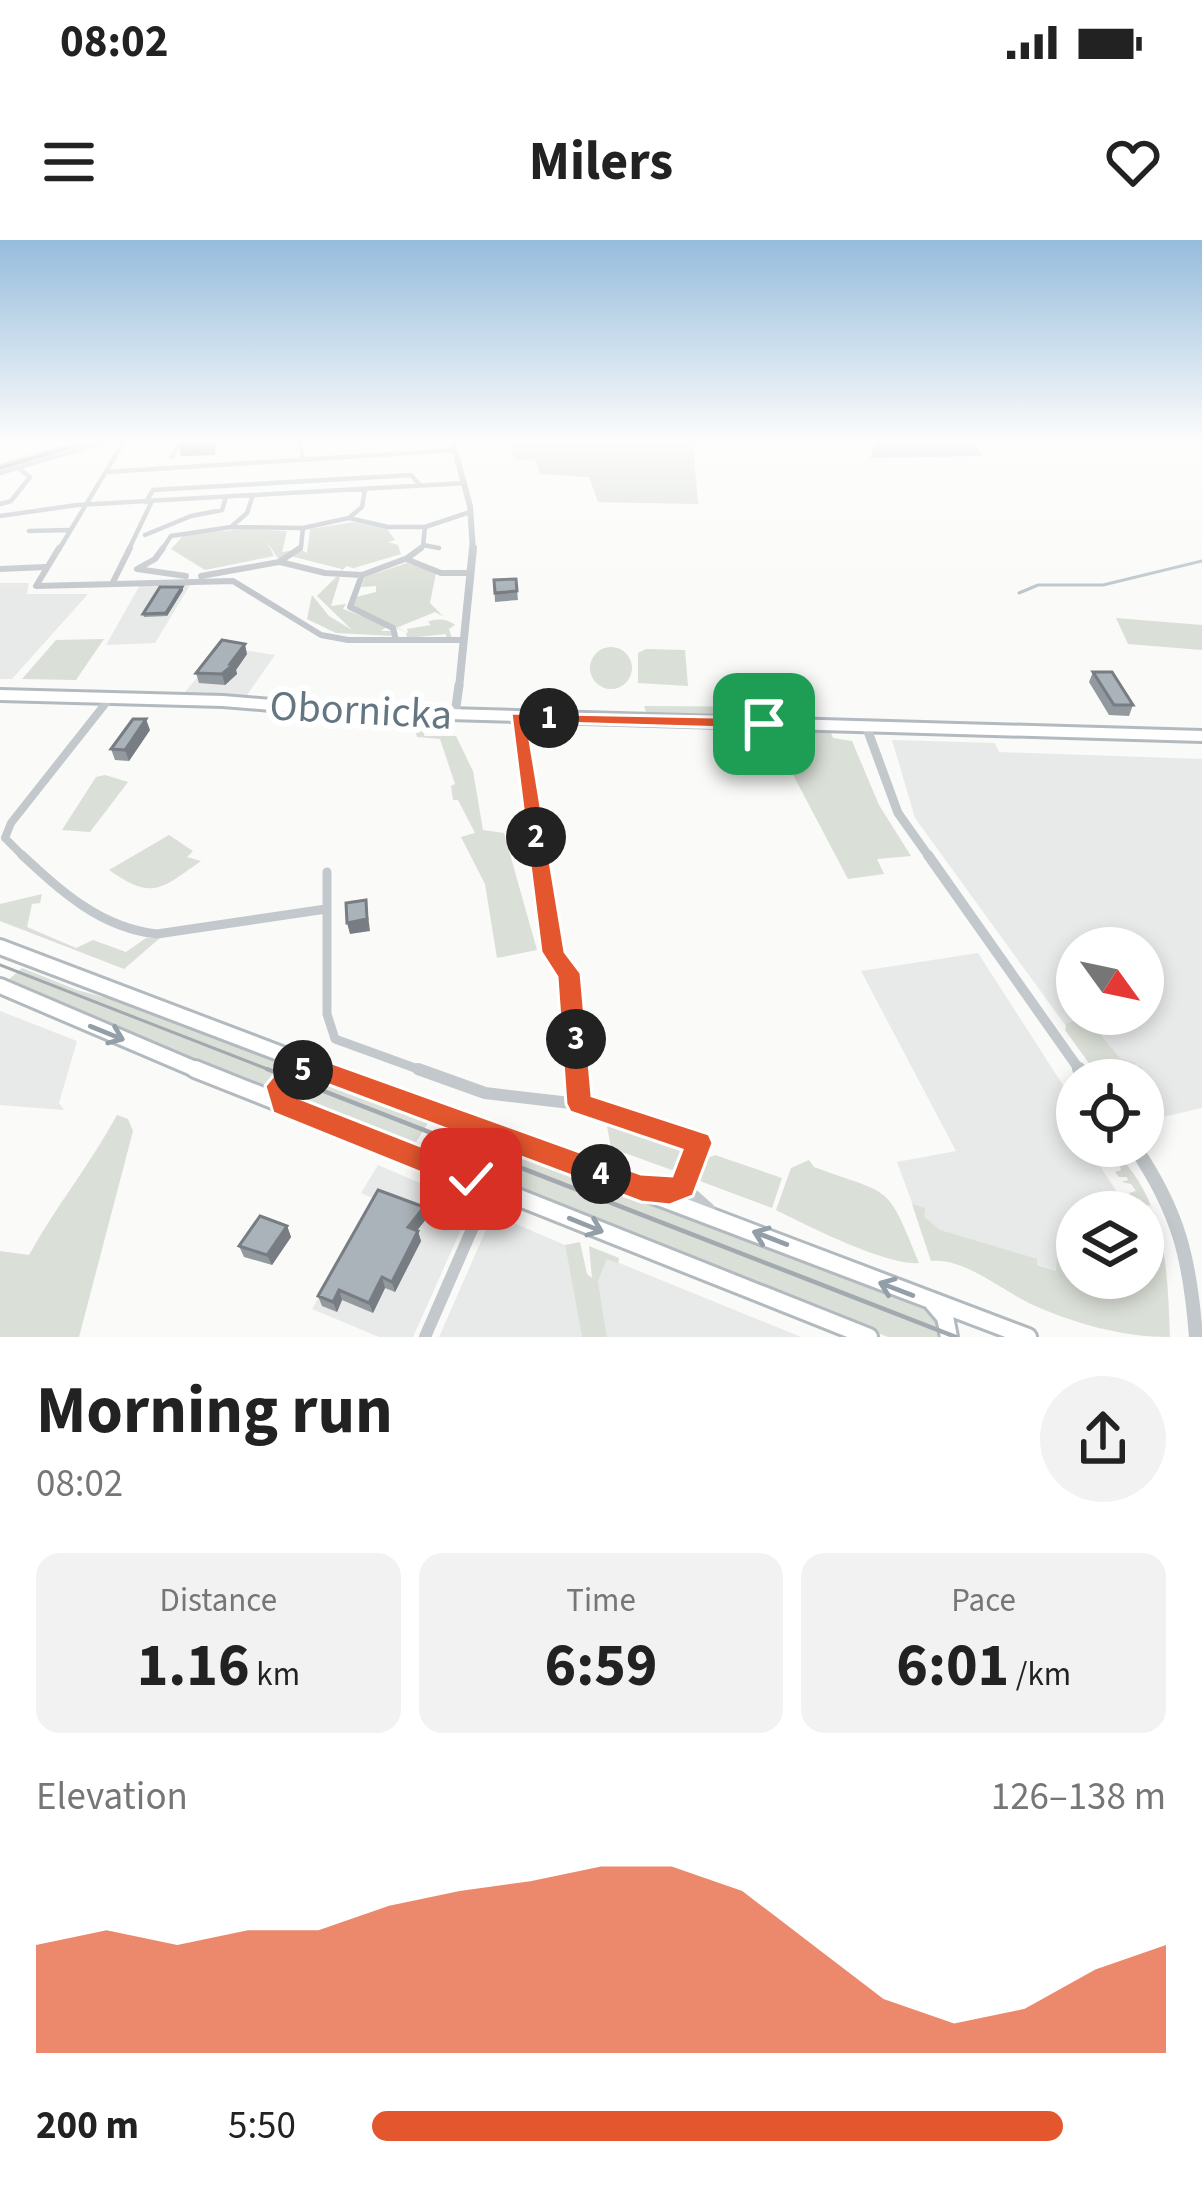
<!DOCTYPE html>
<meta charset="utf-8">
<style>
body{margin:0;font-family:"Source Sans 3",sans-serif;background:#f2f2f2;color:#222;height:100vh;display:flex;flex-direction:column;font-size:45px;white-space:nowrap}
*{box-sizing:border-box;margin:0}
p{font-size:39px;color:#767676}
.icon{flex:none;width:66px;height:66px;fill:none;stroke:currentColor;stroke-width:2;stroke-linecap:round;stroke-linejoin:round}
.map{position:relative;height:1097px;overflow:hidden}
.drawer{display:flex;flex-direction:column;background:#fff;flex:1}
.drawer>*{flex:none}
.needle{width:78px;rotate:123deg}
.tools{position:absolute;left:1056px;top:687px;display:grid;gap:24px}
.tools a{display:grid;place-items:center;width:108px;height:108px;border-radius:50%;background:#fff;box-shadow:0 6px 18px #0003;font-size:60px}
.pin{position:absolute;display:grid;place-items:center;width:102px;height:102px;color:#fff;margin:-51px;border-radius:24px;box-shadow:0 6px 18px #0006}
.km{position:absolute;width:60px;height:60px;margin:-30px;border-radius:50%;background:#222;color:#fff;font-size:33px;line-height:60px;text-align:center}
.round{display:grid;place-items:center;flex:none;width:126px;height:126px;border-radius:63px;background:#f2f2f2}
.headline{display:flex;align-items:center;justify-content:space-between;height:204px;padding:0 36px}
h1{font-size:66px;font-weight:700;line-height:90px}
.figures{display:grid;grid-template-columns:repeat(3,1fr);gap:18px;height:204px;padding:12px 36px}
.figures div{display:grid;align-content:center;border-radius:24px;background:#f2f2f2;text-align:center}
.figures b{font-size:60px;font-weight:700}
.figures small{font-size:33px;font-weight:400}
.figures p{font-size:33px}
.chart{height:336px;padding:24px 36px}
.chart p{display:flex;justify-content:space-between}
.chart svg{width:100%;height:216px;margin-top:12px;fill:#e4572e;opacity:.7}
ul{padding:0 36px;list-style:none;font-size:39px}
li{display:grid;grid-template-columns:192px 144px 1fr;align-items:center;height:90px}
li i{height:30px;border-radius:15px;background:#e4572e}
.status{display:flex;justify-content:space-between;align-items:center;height:84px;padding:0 60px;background:#fff;direction:ltr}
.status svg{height:33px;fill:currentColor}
header{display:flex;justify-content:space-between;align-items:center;height:156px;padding:0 36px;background:#fff;font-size:54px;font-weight:700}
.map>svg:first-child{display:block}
.built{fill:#e8e9e9;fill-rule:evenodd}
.green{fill:#dadfd7}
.water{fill:#bbc7cb}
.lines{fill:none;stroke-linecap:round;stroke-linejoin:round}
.stream{stroke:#bbc7cb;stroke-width:3}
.secondary-far2-casing{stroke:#b3babf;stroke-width:16}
.secondary-far1-casing{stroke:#b3babf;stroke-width:20}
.secondary-casing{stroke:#b3babf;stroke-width:22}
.minor-far4{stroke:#c3c8cc;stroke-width:4.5}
.minor-far3{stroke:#c3c8cc;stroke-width:6}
.minor-far2{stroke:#c3c8cc;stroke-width:8}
.minor-far1{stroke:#c3c8cc;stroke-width:9}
.minor{stroke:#c3c8cc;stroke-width:12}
.tertiary-far4{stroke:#c3c8cc;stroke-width:6}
.tertiary-far3{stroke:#c3c8cc;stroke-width:8}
.tertiary-far2{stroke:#c3c8cc;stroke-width:9}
.tertiary-far1{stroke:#c3c8cc;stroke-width:10}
.tertiary{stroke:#c3c8cc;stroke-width:14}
.secondary-far2{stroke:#fff;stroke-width:10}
.secondary-far1{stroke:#fff;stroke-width:14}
.secondary{stroke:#fff;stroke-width:16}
.tram-far1{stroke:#a2aab0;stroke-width:3}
.tram{stroke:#a2aab0;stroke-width:4.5}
.wall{fill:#929a9f}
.shaded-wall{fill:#777d82}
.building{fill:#aab3b9;stroke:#777d82;stroke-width:3}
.oneway{stroke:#939fa8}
.route{fill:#e4572e;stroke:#fff;stroke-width:3}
.labels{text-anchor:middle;stroke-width:12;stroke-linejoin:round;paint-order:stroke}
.street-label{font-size:42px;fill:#657683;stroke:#fff}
</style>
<div class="status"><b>08:02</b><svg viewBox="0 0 49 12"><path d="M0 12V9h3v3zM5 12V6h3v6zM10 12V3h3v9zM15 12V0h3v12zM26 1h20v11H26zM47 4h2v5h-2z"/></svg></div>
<header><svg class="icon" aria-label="menu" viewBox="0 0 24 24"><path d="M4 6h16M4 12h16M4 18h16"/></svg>Milers<svg class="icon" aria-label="heart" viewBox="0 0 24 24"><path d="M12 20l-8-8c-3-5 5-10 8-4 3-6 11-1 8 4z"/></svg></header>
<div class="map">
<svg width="1202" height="1097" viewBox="0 0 1202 1097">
<rect width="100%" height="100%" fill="#fafaf8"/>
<path class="built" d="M192,342l-37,61 -49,2 35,-62z
M0,343h29l-2,11h61l-76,85h-12z
M224,407l51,8 -28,40 -64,-1z
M892,500l103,3 4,9 203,7v349l-52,12 -7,-3v-37h-38l-190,-262zM1077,708h66v66h-66z
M978,713l99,154v39h10l43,66h-53v27l-20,32 -136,-44 -24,-65 59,-11 -95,-180z
M0,771l77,30 -18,62 5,7 -64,-5z
M378,925l94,40 -59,132h-34l-67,-28 62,-110 -13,-6z
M493,974l72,31 17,92h-143z
M607,1018l194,79h-194l-9,-56z"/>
<path class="green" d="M504,200h210l-21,4 5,60 -100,-2 -9,-25 -49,-3 -5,-15 -19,1z
M354,282l33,7 8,11 -7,2 10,3 3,9 -47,14 8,3 -15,-5 -8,7 3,-4 -52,-13 12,-6 5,3 3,-24z
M244,289l43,2 -5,21 13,-2 -16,10 -12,-18 7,14 -69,14 -34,-21 13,-14z
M407,323l29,10 -6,30 13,13 -8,-4 -39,16 12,5 -1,-4 24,-4 -3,-3c9,-4 19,-3 27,3l-6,4 3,9 -6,1v-5l-39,4 -1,-6 -52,-25 -2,-9 24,-6v-6l-15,1 4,-10z
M336,337h4l-9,29 15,-2 -3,5 45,17 -7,5h12l1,5 -58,-3 -29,-14 5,-24 17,21 23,14 -35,-34z
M1116,378l86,7v25l-74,-6z
M104,399l-28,41 -54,-1 34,-39z
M590 428a21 21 0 1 1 42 0a21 21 0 1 1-42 0Z
M646,409l39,1 3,36 -50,-3v-30z
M644,466l146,1 5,11 -148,-3z
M411,478l1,6 3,-5h33l-22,4 -2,13h32l17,35 10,59 21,3 33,117 -40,8 -12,-74 -24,-47 14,-4 -17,-33h-5l-2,-14 4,-2 -15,-45 -23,-2 -3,-12h-7z
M769,489l61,1 3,8 19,3 27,64 32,51 -34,3 7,15 -36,5z
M105,535l23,7 -38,50 -28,-2 34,-53z
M169,595l24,16 -6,6 14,4c-40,28 -48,40 -92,9z
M42,654l-2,9 -8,1 -5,23 49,21 17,-8 33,12 20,-14h14l-36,31 -124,-48v-17z
M22,728l55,22 70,19 147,57 -13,7 -13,17 -262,-108z
M1105,775l4,5 -9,4 -2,8 22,26 16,5 -5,6 5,2 4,-6 4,8 -43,7 -36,-50 2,-7z
M307,836l175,62 -3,5 -51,-20 -12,19 52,22 -3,5 -180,-75 1,-11z
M117,875l11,4 5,12 -54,206h-79v-86l29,4c27,-49 61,-90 88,-140z
M618,879l58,21 9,12 -5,21 -69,-25 -5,-28 10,3z
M496,903l430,167 10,9 3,18h-51l-409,-163z
M1116,912c51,54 51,114 54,185 -47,0 -94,-13 -137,-32 -31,-14 -67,-47 -102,-44l-19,-57 13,4 -1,9 16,13 97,29v6l19,6 3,-38 18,2v43h66v-46l15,-5 -7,-22 -12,2 -3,-5 6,-2 -10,-2 -3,-5 7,-2 -5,-7 -9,-2 6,-2 -1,-3h-8l-4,-5 6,-2 -1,-4 -8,1 -3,-4 6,-2 -4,-7 -8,-1z
M715,915l67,23 -10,30 -80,-30 7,-16z
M809,920l5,7c77,29 72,13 105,96 -32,3 -113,-38 -143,-53l15,-42z
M580,1002l7,32 5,4 -3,-32 30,12 -1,5 -11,-4 -9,22 9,56h-25l-17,-92z"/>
<path class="water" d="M884,200l91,3 7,13 -112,2 4,-12z"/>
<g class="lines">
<path class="stream" d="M1019,353l19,-8h65l99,-24"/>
<g class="secondary-far2-casing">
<path id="secondary-far2" d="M0,455l223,6 120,10 859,25"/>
</g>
<g class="secondary-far1-casing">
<path id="secondary-far1" d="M0,707l329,125
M0,746l202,86"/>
</g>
<g class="secondary-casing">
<path id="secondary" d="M195,829l674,268
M321,829l707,268
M282,864l-5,-12 6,-13 32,-8
M933,1063l12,14 4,20"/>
</g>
<path class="minor-far4" d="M300,200l3,19
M172,217l5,-10 16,-7
M106,232l350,-22
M0,233l111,-33
M146,262l7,-12 258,-15 9,10
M0,264l11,-3 19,-24 -12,-9
M0,276l77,-11 388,-22
M350,277l12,-10 3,-18
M231,287l16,-14 6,-18
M425,287l45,-15
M29,291l39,-1
M145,295l46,-19 31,-6 4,-13
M423,305l16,3
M58,311l67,-111
M128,311l24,-50
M161,311l10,-15 60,-9 72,1
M296,311l5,-4 2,-19 46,-10 39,9h37l-2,19 -6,5"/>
<path class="minor-far3" d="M59,308l-23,38 197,-5 88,54 27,5h115
M163,308l-8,11 -18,10 49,7
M421,308l-15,11 35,14h30
M280,322l45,11 37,2 -12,32 43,21 3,12
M0,329l45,-2
M362,335l43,-16
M201,336l78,-14 21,-14
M113,342l17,-34"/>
<path class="minor-far2" d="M518,477l21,141
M25,618l-20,-20 6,-15 98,-124"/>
<path class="minor-far1" d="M22,615c40,37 79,73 135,79l169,-25
M539,615l16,106 13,12 8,99
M327,632v142l8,25 91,33"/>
<path class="minor" d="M418,829l67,24 94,11 120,39 -16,43
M576,829l3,35
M683,946l26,23
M656,949l27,-3
M425,1097l65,-149"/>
<path class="tertiary-far4" d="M452,200l18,66 3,45
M0,227l93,-27"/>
<path class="tertiary-far3" d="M459,448l14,-140"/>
<path class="tertiary-far2" d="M455,474l4,-29
M866,486l32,87 32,45"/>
<path class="tertiary-far1" d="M928,615l153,217"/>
<path class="tertiary" d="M1079,829l8,11
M1134,906c45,66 56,113 62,191"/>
<use href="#secondary-far2" class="secondary-far2"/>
<use href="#secondary-far1" class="secondary-far1"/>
<use href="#secondary" class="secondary"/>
<path class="tram-far1" d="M0,228l94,-28
M0,725l275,107"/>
<path class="tram" d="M267,829l689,268"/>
</g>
<path class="wall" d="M216,204l-1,11 -34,1 -3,-11z
M516,339l2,21 -23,2 -1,-22z
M182,347l1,3 -16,26 -23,1 -1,-3z
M247,414l-11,16 1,4 -12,11 -26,-2 -3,-10z
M1093,432l40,33 -4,11 -20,-1 -20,-33z
M150,490l-21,31 -14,-1 -4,-11z
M427,978l-10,12 4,11 -26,51 -10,-4 -12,25 -31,-13 -5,12 -15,-6 -4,-10z
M287,986l4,11 -19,28 -28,-8 -5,-11z"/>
<path class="shaded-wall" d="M182,347l1,3 -16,26 -1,-3z
M245,404l2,10 -11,16 1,4 -12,11 -3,-11z
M146,479l4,11 -21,31 -4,-11z
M366,660l4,31 -20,3 -3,-11z
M424,967l3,11 -16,20 -3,-11z
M287,986l4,11 -19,28 -5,-10z
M418,991l3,10 -26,51 -3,-10z
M382,1037l3,11 -12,25 -4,-10z
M339,1050l3,10 -5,12 -4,-10z"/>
<path class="building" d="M187,200h26v4l-35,1z
M516,339l1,12 -22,2 -1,-13z
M160,347h22l-16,26 -23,1z
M222,400l23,4 -15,20h4l-12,10 -26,-1z
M1093,432h19l21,33h-19z
M133,479h13l-21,31 -14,-1z
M366,660l1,19 -20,4 -1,-20z
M378,950l46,17 -16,20 10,4 -26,51 -10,-5 -13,26 -30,-13 -6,12 -15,-6z
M260,976l27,10 -20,29 -28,-9z"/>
<defs><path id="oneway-shaft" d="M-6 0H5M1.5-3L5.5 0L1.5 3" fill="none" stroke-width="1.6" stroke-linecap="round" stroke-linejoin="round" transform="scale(3)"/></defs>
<g class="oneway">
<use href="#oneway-shaft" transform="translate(107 793) rotate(22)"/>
<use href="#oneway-shaft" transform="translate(586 985) rotate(22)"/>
<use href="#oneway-shaft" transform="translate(770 998) rotate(-159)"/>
<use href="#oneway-shaft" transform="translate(896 1049) rotate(-159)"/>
</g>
<linearGradient id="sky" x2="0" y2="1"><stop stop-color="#96bcdc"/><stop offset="0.57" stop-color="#fdfdfc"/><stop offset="1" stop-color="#fdfdfc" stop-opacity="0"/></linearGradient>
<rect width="1202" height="353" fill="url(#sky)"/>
<path class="route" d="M511,473l253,5 9,6 -9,5 -237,-7 38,230 16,21 11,123 117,38 4,9 -20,53 -23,9 -29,-3 -317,-119 -26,1 -6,6 2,6 188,74 4,9 -4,10 -11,4 -198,-80 -8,-27 17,-21 42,-5 317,114 31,2 10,-26 -112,-38 -4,-8 -9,-127 -16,-25z"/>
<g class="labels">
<g class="street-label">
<text transform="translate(361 469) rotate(3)" y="15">Obornicka</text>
</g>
</g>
</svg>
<div class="tools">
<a><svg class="needle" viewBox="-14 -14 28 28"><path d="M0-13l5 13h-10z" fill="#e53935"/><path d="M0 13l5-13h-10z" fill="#767676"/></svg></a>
<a><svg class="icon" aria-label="locate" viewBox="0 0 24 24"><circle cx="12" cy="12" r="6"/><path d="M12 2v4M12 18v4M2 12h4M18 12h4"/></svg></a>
<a><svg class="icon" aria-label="layers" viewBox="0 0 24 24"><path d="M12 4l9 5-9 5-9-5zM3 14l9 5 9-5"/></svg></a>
</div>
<div class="pin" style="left:764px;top:484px;background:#1e9e55"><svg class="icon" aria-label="arrive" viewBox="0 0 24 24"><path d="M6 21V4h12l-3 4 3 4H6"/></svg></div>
<div class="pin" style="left:471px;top:939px;background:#d93025"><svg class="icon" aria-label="check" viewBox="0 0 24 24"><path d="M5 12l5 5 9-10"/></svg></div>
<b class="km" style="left:549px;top:478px">1</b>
<b class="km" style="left:536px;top:597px">2</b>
<b class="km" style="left:576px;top:799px">3</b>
<b class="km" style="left:601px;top:934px">4</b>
<b class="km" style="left:303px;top:830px">5</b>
</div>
<section class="drawer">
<div class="headline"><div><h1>Morning run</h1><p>08:02</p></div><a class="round"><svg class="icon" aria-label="share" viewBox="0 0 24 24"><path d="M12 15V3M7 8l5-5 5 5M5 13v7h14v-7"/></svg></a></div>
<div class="figures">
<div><p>Distance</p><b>1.16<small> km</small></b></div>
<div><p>Time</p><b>6:59</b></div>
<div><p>Pace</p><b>6:01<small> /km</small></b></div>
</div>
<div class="chart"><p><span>Elevation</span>126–138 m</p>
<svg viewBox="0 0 160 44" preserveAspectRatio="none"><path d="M0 44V22L10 19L20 22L30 19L40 19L50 14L60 11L70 9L80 6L90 6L100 11L110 22L120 33L130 38L140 35L150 27L160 22V44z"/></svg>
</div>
<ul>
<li><b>200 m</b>5:50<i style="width:87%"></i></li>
</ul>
</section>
